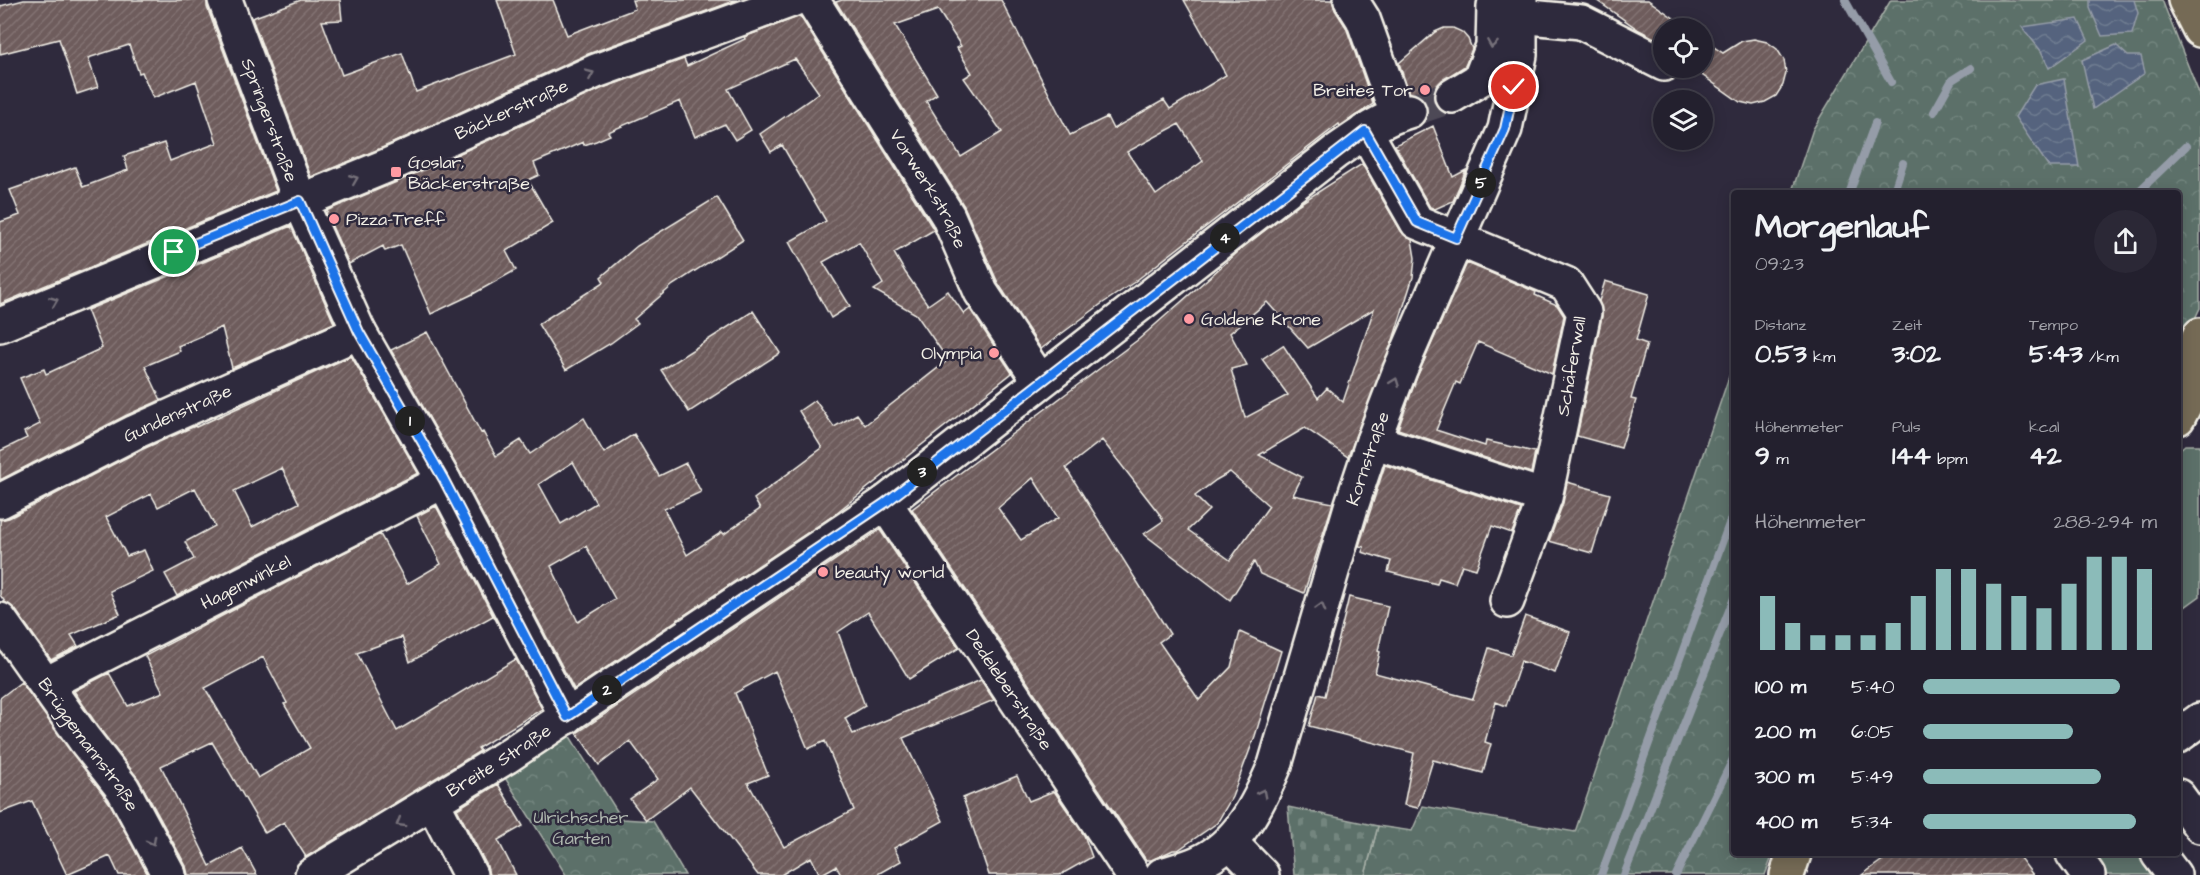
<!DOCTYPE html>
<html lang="de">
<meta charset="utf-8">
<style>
body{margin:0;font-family:"Architects Daughter",sans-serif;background:#2b2836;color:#f1f3f6;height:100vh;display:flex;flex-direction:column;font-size:22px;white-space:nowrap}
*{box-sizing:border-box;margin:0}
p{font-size:20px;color:#a3a3aa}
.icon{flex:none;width:33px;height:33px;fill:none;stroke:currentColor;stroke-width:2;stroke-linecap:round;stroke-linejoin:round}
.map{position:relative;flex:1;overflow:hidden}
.sheet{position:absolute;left:1731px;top:190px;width:450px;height:666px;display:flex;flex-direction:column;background:#23202e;border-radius:6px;box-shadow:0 3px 15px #0003,0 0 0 2px #403e4a}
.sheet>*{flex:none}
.buttons{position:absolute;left:1653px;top:18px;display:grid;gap:12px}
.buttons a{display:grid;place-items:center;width:60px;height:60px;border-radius:50%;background:#23202e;box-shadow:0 3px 15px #0003,0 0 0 2px #403e4a;font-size:30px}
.pin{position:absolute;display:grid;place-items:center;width:51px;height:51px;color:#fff;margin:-26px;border:3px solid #fff;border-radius:50%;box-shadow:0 2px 6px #0007}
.km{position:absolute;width:30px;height:30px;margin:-15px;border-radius:50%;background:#222;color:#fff;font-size:16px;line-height:30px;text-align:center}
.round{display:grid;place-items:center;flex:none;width:63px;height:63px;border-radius:32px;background:#2b2836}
.head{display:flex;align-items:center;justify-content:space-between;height:102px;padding:0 24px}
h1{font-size:33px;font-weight:700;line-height:45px}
.metrics{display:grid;grid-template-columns:repeat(3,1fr);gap:9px;height:102px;padding:6px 24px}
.metrics div{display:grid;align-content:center}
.metrics b{font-size:26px;font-weight:700}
.metrics small{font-size:16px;font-weight:400}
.metrics p{font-size:16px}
.chart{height:168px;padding:12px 24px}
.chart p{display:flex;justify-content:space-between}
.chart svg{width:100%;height:108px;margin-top:6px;stroke:#8bbbb9;stroke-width:6}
ul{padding:0 24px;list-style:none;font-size:20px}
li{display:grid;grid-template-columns:96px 72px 1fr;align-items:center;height:45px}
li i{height:15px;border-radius:8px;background:#8bbbb9}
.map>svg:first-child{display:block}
.grass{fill:#5b7069;stroke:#a8b0a8;stroke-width:1.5}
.forest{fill:url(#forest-crowns);stroke:#a8b0a8;stroke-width:1.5}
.cemetery{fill:url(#cemetery-stones);stroke:#a8b0a8;stroke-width:1.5}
.water{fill:url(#water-waves);stroke:#959ca8;stroke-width:1.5}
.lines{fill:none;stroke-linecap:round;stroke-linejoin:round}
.stream{stroke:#959ca8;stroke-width:8}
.building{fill:url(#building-hatch);stroke:#f4f1e8;stroke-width:1.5;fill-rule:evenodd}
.minor-tunnel{stroke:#4d4857;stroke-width:33;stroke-dasharray:33 16;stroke-linecap:butt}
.minor-casing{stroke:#f4f1e8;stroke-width:38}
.major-casing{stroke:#f4f1e8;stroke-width:38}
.minor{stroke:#2f2a3d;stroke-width:33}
.major{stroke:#756a55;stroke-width:33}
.oneway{stroke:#747079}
.route-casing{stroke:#fff;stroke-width:12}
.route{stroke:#1a73e8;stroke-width:8}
.poi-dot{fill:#ff9aa2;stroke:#2f2a3d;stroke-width:2}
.labels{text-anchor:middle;stroke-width:5;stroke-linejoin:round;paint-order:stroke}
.poi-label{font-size:18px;fill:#f4f1e8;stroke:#2f2a3d;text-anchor:start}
.street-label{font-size:18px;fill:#f4f1e8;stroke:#2f2a3d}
.park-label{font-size:18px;fill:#afb7af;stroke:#2f2a3d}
</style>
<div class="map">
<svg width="2200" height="875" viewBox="0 0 2200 875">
<defs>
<pattern id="forest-crowns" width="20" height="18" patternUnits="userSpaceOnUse" patternTransform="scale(1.5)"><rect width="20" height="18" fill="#5b7069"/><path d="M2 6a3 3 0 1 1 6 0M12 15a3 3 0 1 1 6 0" fill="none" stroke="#73857e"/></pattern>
<pattern id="cemetery-stones" width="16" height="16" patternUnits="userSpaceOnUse" patternTransform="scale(1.5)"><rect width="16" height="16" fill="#5b7069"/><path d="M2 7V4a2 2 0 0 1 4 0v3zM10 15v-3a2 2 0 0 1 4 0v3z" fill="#73857e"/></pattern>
<pattern id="water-waves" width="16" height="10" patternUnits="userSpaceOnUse" patternTransform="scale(1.5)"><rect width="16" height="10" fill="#55647e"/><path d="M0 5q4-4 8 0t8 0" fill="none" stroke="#6e7b90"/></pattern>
<pattern id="building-hatch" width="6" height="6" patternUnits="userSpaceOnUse" patternTransform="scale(1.5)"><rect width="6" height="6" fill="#6e5b5b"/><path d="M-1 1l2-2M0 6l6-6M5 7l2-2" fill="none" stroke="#837373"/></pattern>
</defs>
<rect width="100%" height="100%" fill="#2f2a3d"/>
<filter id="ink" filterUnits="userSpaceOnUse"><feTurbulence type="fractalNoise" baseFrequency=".0167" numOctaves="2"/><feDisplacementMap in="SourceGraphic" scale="12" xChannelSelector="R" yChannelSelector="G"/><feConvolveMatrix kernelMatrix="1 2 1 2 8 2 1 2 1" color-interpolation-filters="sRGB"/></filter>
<g filter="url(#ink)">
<path class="grass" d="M2185,445h15v151l-22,16v-161z
M2090,854h59l15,21h-58z"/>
<path class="forest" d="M1891,0h271l38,96v212l-22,46v-160h-387l22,-65z
M1734,362v492h39l-8,21h-400l13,-49 34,5 11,-25 152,26z
M569,735l53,84 31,2 32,54h-119l-64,-102z"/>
<path class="cemetery" d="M1288,807l90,19 -13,49h-71z"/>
<path class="water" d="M2090,0h44l4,13 -6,21 -30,2 -12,-28z
M2078,19l10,21 -39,28 -8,-17 -19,-24z
M2116,45l12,11h13l4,17 -52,36 -11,-49z
M2064,79l15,88h-30l-34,-50 20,-32z"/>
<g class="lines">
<path class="stream" d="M1845,0l46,82
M1934,112l18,-32 19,-12
M1849,194l26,-71
M1893,194l10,-31
M2136,194l50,-48
M1601,875l133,-365
M1624,875l110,-277
M1676,875l58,-118"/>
</g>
<path class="building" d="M24,0h183v7l69,184 -276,113v-82l20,-7 -10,-25 65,-23 8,20 45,-17 -4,-14 40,-13 6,18 47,-18 -21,-62 -43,17 -11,-26 -3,1 -10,-28 -41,13 10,29 -21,7 -18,-55 -59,15v-48z
M301,0h39l2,20 -20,1 20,54 60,-22 14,39 100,-38 -19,-54h56l14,35 68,-26 -3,-9h105l-149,54 -204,93 -73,30 -59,-159z
M842,0h159l69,135 37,-18 6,12 51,-29 6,9 56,-34 -42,-75h148l3,10 11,17 27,77 -33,22 -1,-2 -206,159 -33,22 -59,44 -43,-66 -34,-77 -128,-204zM938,10l23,36 -4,2 15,25 -8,5 38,54 -41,25 -35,-56 11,-7 -42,-69zM1179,124l24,37 -47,34 -29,-43z
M1596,0h52l40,28h-24v15l-25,-13z
M800,16l134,214 -40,23 11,19 23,33 20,-14 16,23 6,-5 42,64 -181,144 -257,172 -114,-217 -69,-122 36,-18 54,101 2,-1 13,24 25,-16 9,14 54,-36 20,35 30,-19 25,42 27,-13 15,29 -37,17 23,46 35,-23 2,2 36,-25 -6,-10 68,-51 -23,-37 16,-11 19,27 23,-13 8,11 83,-65 -32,-46 -42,-24 9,-6 -24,-42 -36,20 27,44 -19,12 -42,-76 37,-21 -44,-76 -11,7 -11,-18 59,-41 -24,-34 -67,30 23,41 -16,10 -10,-16 -30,13 -15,-36 -72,31 2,3 -14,6 -12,4 -1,-3 -49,21 5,12 -11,5 25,43 -47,28 10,19 -43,24 -42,20 -30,-69 -16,6 -2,-5 -34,18 -23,-51 2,-3 71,-29 204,-93 81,-29 3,7 58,-27 -1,-2zM573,462l23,41 -35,21 -22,-40zM586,546l29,53 -37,23 -27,-56z
M1444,28h9l9,4 6,7 4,10 -7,17 -23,14 -7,8 -2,9 3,8 10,8 -22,8 3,-7v-9l-6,-8 -12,-4 -10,-30 36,-31z
M1702,39l21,14 19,-12 12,-2 13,3 10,7 7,11 2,13 -3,12 -7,11 -11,6 -12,3 -13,-3 -38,-27z
M1433,126l20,51 13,-7 -13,31 -18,8 -5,-2 -35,-62z
M1362,164l39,67 11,9 3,18 -2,19 -20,63 -45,117 -43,-29 -46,27 43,22 -9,18 40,8 -29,90 -44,-19 -6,-12 -24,38 -86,-66 19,-13 -2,-5 -59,-76 -36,28 104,166 -11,8 40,58 32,-33 9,-35 41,19 -26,85 -23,61 -15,26 -39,27h-5l-21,10h-6l-234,-351 227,-170 107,-94 53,-41zM1267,302l41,46 66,-39 -31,93 -16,-14 -9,10 -35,-53 -21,14 26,36 -43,23 -14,-49 16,-4 -17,-32zM1230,472l39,34 -39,54 -42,-30 21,-20 -14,-14 21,-16zM1033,478l25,40 -37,22 -23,-32z
M717,197l26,43 -70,45 -39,34 4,4 -27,20 -45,27 -28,-46 66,-42 -3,-5 36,-31z
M291,226l43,97 -102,45 -10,-41 -44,19 2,5 -35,15 16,34 -34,15 -127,65v-29l27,-13 -3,-6 16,-8 -20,-46 24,-9 2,5 56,-26 -15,-38z
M1467,263l69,29 -1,3 22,10 7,11 -12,58 -74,-32 -18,42 -4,-2 -20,48 49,16 1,-5 49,11 -4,21 -133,-44 19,-52z
M1605,281l44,13 -13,46 11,4 -16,55 5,1 -15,48 -44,-12 25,-120 -3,-15z
M753,311l27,42 -91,59 -28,-42z
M351,356l67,117 -241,123 -12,-22 29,-15 -9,-17 30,-16 -20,-38 -37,19 -7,-13 -45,23 21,39 17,-6 9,21 -43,20 10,23 -49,21 7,11 -27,14 -36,-51 -10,-7 -5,-7v-75l9,-2 134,-69 52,-23 1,1zM282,468l17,35 -47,24 -18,-36z
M1385,465l136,44 -9,24 -20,-7 -16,43 -14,-4 -7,18 -16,-5 -2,6 -49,-12 3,-11 -29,-9 2,-5 -5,-1z
M1567,482l43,12 -18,59 -43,-12 14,-38z
M436,506l57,110 -83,46 -8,-25 -45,16 29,57 11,21 119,-72 26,50 -64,39 2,3 -174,106 -22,-35 -19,11 -53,-91 -51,24 49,100 32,-18 15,27h-69l-2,-9 -47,-86 -40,-52 -25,-37 35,-18 19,33 35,-14 -18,-36 235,-122 27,50 34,-20 -24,-48zM263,657l24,46 -3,1 26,44 -52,30 -53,-90z
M880,530l79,118 -50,31 -41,-67 -30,20 27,74 -20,12 8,16 128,-54 13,20 -91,38 40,83 -49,27 7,13 -25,14h-35l-5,-9 -16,9 -9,-18 -30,18h-23l-68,-88 -44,33 -16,-21 28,-20 -28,-38 -31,24 -22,-32zM775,671l33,78 17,-8 29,69 -70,37 -36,-64 20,-8 -33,-82z
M1349,597l39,9 -10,45 2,1 -5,21 98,26 16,-51 22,7 14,-39 45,16 -15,41 -34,-12 -15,45 -10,-4 -11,40 6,2 -8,29 -50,-13 -15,48 -14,-3 10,-52 -105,-27 9,-32 7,2z
M21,682l90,123 37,70h-29l-9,-19 -43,19 -35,-74 -32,12v-115z
M1017,776l12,25 25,-10 30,44 8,22 -32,18h-71l-26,-77z
M498,784l25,42 -25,14 18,35h-27l-2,-9 -30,-57z
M1891,854h126l16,21h-171z"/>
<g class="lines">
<path class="minor-tunnel" d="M1409,111l43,-15"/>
<g class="minor-casing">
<g id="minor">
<path id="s1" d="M225,0l75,201 59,131 85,149 123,236"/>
<path id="s2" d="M812,0l136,216 33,76 59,89"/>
<path d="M1351,0l12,19 34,95"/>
<path d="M1520,16l61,6 83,42"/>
<path d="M1452,96l28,-17 13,-33 1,-40"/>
<path d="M1365,131l52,91 149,62 18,28 -39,185 -38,104"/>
<path id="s3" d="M0,325l391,-161 205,-93 196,-71"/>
<path d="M1373,441l172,56"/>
<path id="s4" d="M0,501l135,-69 224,-100"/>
<path id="s5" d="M885,503l248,372"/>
<path id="s6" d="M0,620l84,119 39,50 46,86"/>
<path id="s7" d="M46,684l398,-203"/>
<path d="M2178,736l22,-16"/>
<path d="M2178,796l22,30"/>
<path d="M433,803l37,72"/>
<path d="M1230,842l32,33"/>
<path d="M2073,854l15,21"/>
<path d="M2158,854l16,21"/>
<path id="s8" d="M312,875l194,-118 379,-254 449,-350c24,-17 47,-34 75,-42"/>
<path id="s9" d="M1162,875c12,-4 25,-7 36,-12 41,-18 61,-60 77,-98l76,-258 22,-66 27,-71 105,-241 15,-74v-55"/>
</g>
</g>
<g class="major-casing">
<path id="major" d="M2185,0l15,30
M2178,381l22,-46
M2178,418l22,-43
M1787,875l7,-21"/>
</g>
<use href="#minor" class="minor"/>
<use href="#major" class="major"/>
</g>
<defs><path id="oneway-chevron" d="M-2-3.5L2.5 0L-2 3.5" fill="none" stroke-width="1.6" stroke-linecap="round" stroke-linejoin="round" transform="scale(1.5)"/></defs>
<g class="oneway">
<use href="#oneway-chevron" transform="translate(1492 44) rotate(99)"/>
<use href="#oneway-chevron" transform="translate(590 74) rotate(-23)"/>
<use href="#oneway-chevron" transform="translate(354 179) rotate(-22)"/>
<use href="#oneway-chevron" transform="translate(54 301) rotate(-22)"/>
<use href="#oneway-chevron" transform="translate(1395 382) rotate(-69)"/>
<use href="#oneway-chevron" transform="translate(1321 607) rotate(-74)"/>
<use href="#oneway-chevron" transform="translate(1262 793) rotate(-63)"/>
<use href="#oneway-chevron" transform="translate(400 823) rotate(149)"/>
<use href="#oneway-chevron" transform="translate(152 841) rotate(62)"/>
</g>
</g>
<g class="lines" filter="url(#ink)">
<g class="route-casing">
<path id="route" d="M174,252l126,-51 59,131 85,148 123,237 318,-214 480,-372 52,91 39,16 49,-109 9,-42"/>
</g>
<use href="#route" class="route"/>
</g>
<g class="poi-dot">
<circle cx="1425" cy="90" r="6"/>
<rect x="390" y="166" width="12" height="12" rx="3"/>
<circle cx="334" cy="219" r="6"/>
<circle cx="1189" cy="319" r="6"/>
<circle cx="994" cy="353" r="6"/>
<circle cx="823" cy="572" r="6"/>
</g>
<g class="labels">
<g class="poi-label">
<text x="1413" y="96" text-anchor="end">Breites Tor</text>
<text x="408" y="168">Goslar,<tspan x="408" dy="21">Bäckerstraße</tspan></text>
<text x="346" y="225">Pizza-Treff</text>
<text x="1201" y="325">Goldene Krone</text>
<text x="982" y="359" text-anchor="end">Olympia</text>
<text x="835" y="578">beauty world</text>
</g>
<g class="street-label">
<text dy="6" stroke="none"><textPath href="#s3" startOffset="555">Bäckerstraße</textPath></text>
<text dy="6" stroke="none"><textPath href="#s1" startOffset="128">Springerstraße</textPath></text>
<text dy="6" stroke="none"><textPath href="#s2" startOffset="222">Vorwerkstraße</textPath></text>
<text transform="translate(1571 366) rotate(-80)" y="6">Schäferwall</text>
<text dy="6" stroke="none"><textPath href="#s4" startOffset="198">Gundenstraße</textPath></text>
<text dy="6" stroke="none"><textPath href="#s9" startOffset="486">Kornstraße</textPath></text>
<text dy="6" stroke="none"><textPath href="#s7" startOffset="224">Hagenwinkel</textPath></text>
<text dy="6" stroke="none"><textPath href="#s5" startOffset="224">Dedeleberstraße</textPath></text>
<text dy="6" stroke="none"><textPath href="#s6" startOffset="153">Brüggemannstraße</textPath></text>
<text dy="6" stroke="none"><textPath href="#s8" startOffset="219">Breite Straße</textPath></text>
</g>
<g class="park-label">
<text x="581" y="823">Ulrichscher<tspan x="581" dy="21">Garten</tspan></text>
</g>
</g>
</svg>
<div class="buttons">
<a><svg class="icon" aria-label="locate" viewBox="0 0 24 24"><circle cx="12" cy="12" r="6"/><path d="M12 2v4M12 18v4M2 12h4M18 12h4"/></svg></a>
<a><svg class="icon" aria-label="layers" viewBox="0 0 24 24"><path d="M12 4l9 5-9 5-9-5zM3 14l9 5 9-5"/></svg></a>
</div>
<div class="pin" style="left:174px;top:252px;background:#1e9e55"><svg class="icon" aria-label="arrive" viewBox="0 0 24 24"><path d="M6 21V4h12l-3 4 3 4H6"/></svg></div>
<div class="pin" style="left:1514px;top:87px;background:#d93025"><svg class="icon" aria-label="check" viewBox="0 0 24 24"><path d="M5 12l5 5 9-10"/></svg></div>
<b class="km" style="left:410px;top:421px">1</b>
<b class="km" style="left:607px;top:690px">2</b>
<b class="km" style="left:922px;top:472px">3</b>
<b class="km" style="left:1225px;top:238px">4</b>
<b class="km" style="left:1481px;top:183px">5</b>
<section class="sheet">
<div class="head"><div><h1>Morgenlauf</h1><p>09:23</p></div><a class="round"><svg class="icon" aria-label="share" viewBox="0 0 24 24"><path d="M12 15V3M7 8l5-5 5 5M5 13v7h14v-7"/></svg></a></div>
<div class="metrics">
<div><p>Distanz</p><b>0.53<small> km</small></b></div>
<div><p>Zeit</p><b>3:02</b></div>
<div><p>Tempo</p><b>5:43<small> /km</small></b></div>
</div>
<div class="metrics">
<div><p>Höhenmeter</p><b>9<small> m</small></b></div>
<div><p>Puls</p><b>144<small> bpm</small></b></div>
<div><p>kcal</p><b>42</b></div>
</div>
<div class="chart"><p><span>Höhenmeter</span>288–294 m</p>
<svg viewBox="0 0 160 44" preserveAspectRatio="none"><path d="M5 44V22M15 44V33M25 44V38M35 44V38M45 44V38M55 44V33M65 44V22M75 44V11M85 44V11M95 44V17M105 44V22M115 44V27M125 44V17M135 44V6M145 44V6M155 44V11"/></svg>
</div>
<ul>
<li><b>100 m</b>5:40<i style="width:84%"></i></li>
<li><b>200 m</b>6:05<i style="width:64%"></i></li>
<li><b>300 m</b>5:49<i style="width:76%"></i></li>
<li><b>400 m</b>5:34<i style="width:91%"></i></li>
</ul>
</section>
</div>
